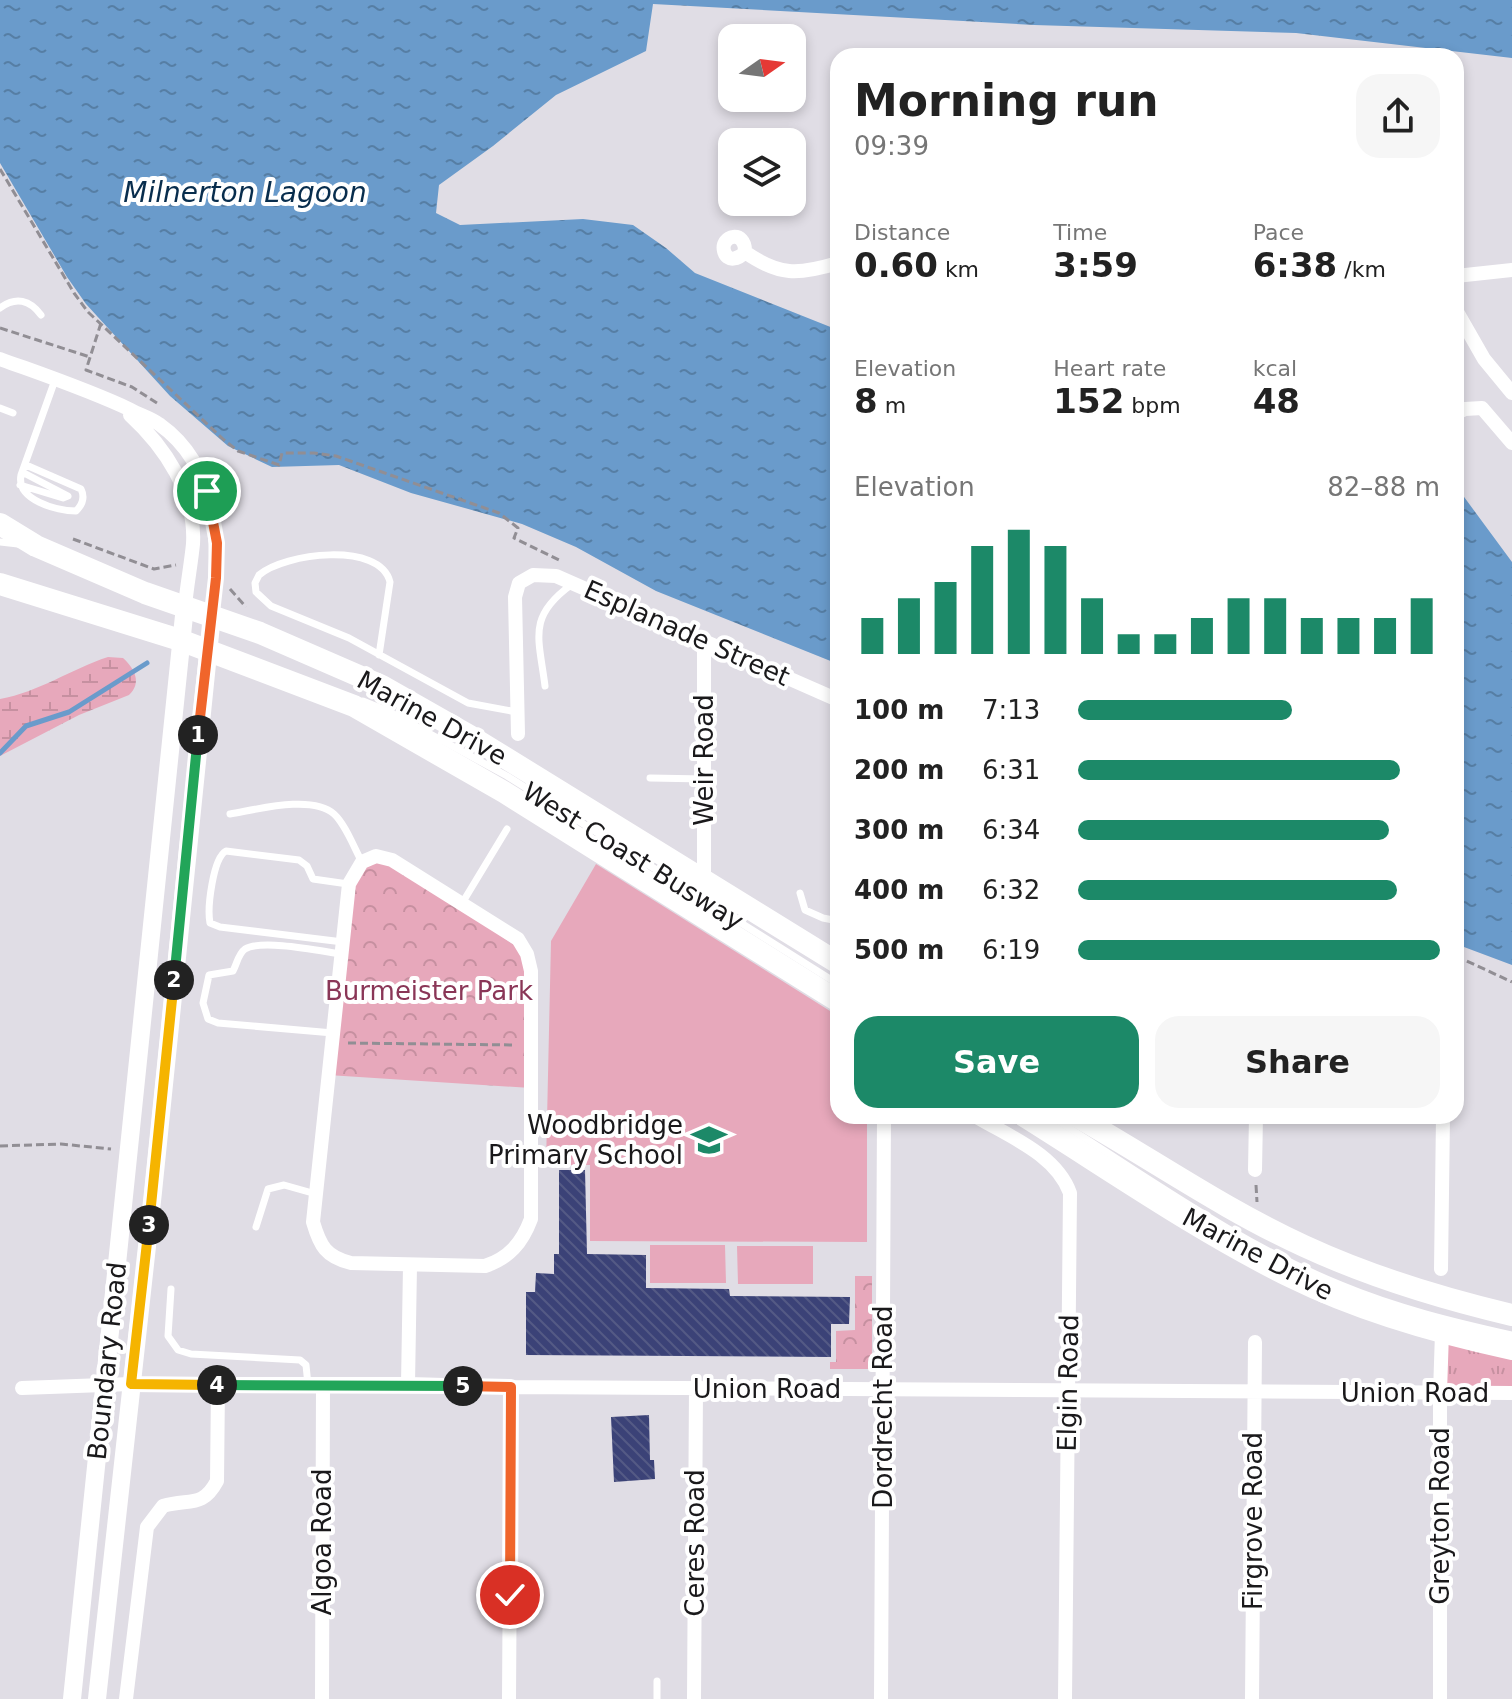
<!DOCTYPE html>
<meta charset="utf-8">
<style>
body{margin:0;font-family:"DejaVu Sans",sans-serif;background:#f6f6f6;color:#222;height:100vh;display:flex;flex-direction:column;font-size:30px;white-space:nowrap}
*{box-sizing:border-box;margin:0}
p{font-size:26px;color:#767676}
.icon{flex:none;width:44px;height:44px;fill:none;stroke:currentColor;stroke-width:2;stroke-linecap:round;stroke-linejoin:round}
.map{position:relative;flex:1;overflow:hidden}
.sheet{position:absolute;left:830px;top:48px;width:634px;height:1076px;display:flex;flex-direction:column;background:#fff;border-radius:24px;box-shadow:0 4px 12px #0003}
.sheet>*{flex:none}
.needle{width:52px;rotate:76deg}
.fabs{position:absolute;left:718px;top:24px;display:grid;gap:16px}
.fabs a{display:grid;place-items:center;width:88px;height:88px;border-radius:16px;background:#fff;box-shadow:0 4px 12px #0003;font-size:40px}
.pin{position:absolute;display:grid;place-items:center;width:68px;height:68px;color:#fff;margin:-34px;border:4px solid #fff;border-radius:50%;box-shadow:0 2px 8px #0007}
.km{position:absolute;width:40px;height:40px;margin:-20px;border-radius:50%;background:#222;color:#fff;font-size:22px;line-height:40px;text-align:center}
.round{display:grid;place-items:center;flex:none;width:84px;height:84px;border-radius:24px;background:#f6f6f6}
.overview{display:flex;align-items:center;justify-content:space-between;height:136px;padding:0 24px}
h1{font-size:44px;font-weight:700;line-height:60px}
.metrics{display:grid;grid-template-columns:repeat(3,1fr);gap:12px;height:136px;padding:8px 24px}
.metrics div{display:grid;align-content:center}
.metrics b{font-size:34px;font-weight:700}
.metrics small{font-size:22px;font-weight:400}
.metrics p{font-size:22px}
.chart{height:224px;padding:16px 24px}
.chart p{display:flex;justify-content:space-between}
.chart svg{width:100%;height:144px;margin-top:8px;stroke:#1c8968;stroke-width:6}
.button{display:flex;gap:16px;margin-top:auto;padding:16px 24px}
.button a{flex:1;height:92px;border-radius:24px;background:#1c8968;color:#fff;font-size:32px;font-weight:700;line-height:92px;text-align:center}
.button a+a{background:#f6f6f6;color:#222}
ul{padding:0 24px;list-style:none;font-size:26px}
li{display:grid;grid-template-columns:128px 96px 1fr;align-items:center;height:60px}
li i{height:20px;border-radius:10px;background:#1c8968}
.map>svg:first-child{display:block}
.grass{fill:url(#grass-tufts)}
.wetland{fill:url(#wetland-marsh)}
.park{fill:url(#park-crowns)}
.pitch{fill:#e7a8bb}
.water{fill:url(#water-ripples)}
.lines{fill:none;stroke-linecap:round;stroke-linejoin:round}
.stream{stroke:#6a9bcb;stroke-width:5}
.building{fill:url(#building-back-hatch)}
.path{stroke:#918e94;stroke-width:3;stroke-dasharray:8 4;stroke-linecap:butt}
.lane{stroke:#fff;stroke-width:7}
.street{stroke:#fff;stroke-width:14}
.secondary{stroke:#fff;stroke-width:18}
.primary{stroke:#fff;stroke-width:22}
.split-1-casing{stroke:#fff;stroke-width:16}
.split-2-casing{stroke:#fff;stroke-width:16}
.split-3-casing{stroke:#fff;stroke-width:16}
.split-4-casing{stroke:#fff;stroke-width:16}
.split-5-casing{stroke:#fff;stroke-width:16}
.split-6-casing{stroke:#fff;stroke-width:16}
.split-1{stroke:#f0652b;stroke-width:10}
.split-2{stroke:#22a559;stroke-width:10}
.split-3{stroke:#f5b400;stroke-width:10}
.split-4{stroke:#f5b400;stroke-width:10}
.split-5{stroke:#22a559;stroke-width:10}
.split-6{stroke:#f0652b;stroke-width:10}
.labels{text-anchor:middle;stroke-width:8;stroke-linejoin:round;paint-order:stroke}
.street-label{font-size:26px;fill:#1a191b;stroke:#fff}
.park-label{font-size:26px;fill:#8a3657;stroke:#fff}
.poi-label{font-size:26px;fill:#1a191b;stroke:#fff;text-anchor:end}
.water-label{font-size:28px;font-style:italic;fill:#082d4d;stroke:#fff}
</style>
<div class="map">
<svg width="1512" height="1699" viewBox="0 0 1512 1699">
<defs>
<pattern id="grass-tufts" width="24" height="20" patternUnits="userSpaceOnUse" patternTransform="scale(2)"><rect width="24" height="20" fill="#e7a8bb"/><path d="M3 7l-1-3M5 7V3M7 7l1-3M15 17l-1-3M17 17v-4M19 17l1-3" fill="none" stroke="#c690a0"/></pattern>
<pattern id="wetland-marsh" width="20" height="14" patternUnits="userSpaceOnUse" patternTransform="scale(2)"><rect width="20" height="14" fill="#e7a8bb"/><path d="M1 5h8M5 5V1M11 12h8M15 12V8" fill="none" stroke="#c690a0"/></pattern>
<pattern id="park-crowns" width="20" height="18" patternUnits="userSpaceOnUse" patternTransform="scale(2)"><rect width="20" height="18" fill="#e7a8bb"/><path d="M2 6a3 3 0 1 1 6 0M12 15a3 3 0 1 1 6 0" fill="none" stroke="#c690a0"/></pattern>
<pattern id="water-ripples" width="26" height="14" patternUnits="userSpaceOnUse" patternTransform="scale(2)"><rect width="26" height="14" fill="#6a9bcb"/><path d="M2 4q2-2 4 0t4 0M15 11q2-2 4 0t4 0" fill="none" stroke="#567ea4"/></pattern>
<pattern id="building-back-hatch" width="6" height="6" patternUnits="userSpaceOnUse" patternTransform="scale(2)"><rect width="6" height="6" fill="#3b4277"/><path d="M-1 5l2 2M0 0l6 6M5-1l2 2" fill="none" stroke="#545a85"/></pattern>
</defs>
<rect width="100%" height="100%" fill="#e0dde5"/>
<path class="grass" d="M1442,1333l70,16v44l-72,-1z"/>
<path class="wetland" d="M108,657l15,1c12,11 19,25 6,37l-50,20 -79,41v-57c39,-7 71,-30 108,-42z"/>
<path class="park" d="M392,860l135,94 4,134 -203,-13 21,-191 13,-22z
M855,1276h17v93h-42v-7h6v-31l19,-1z"/>
<path class="pitch" d="M596,864l242,152v100h29v126l-277,-1v-76h-44l5,-224z
M650,1245h75l1,38h-76z
M737,1246h76v38h-75z"/>
<path class="water" d="M0,0h1512v58l-216,-25 -262,-8 -381,-21 -7,47 -90,44 -63,51 -54,39 -3,28 24,12 123,-6 50,6 33,23 29,25 143,57v334l-182,-73 -80,-44 -54,-23 -111,-31 -72,-28 -67,2 -44,-21 -58,-50 -84,-92 -19,-27 -67,-114z
M1456,486l56,76v403l-56,-21z"/>
<g class="lines">
<path class="stream" d="M0,753l26,-27 43,-14 78,-49"/>
</g>
<path class="building" d="M559,1170h26l2,84 59,1v33l83,1 1,7 120,1 -1,27h-18v33l-305,-2v-63h9l1,-19 18,1v-20h5z
M649,1415l1,45h4l1,19 -41,3 -3,-65z"/>
<g class="lines">
<path class="path" d="M0,169l74,124 14,19 136,128 14,11 41,14 3,-12h32l22,3 163,57 19,15 -4,10 45,22
M101,323l-15,47 46,17 25,16
M0,328l90,29
M73,539l81,30 22,-4
M230,589l16,18
M1456,956l56,26
M348,1043l168,2
M0,1146l61,-2 50,5
M1256,1185l1,17"/>
<path class="lane" d="M0,308c16,-12 30,-8 41,7
M0,408l13,5
M26,465l55,24c4,8 2,15 -5,22 -19,0 -60,-11 -55,-36l34,-95
M20,485l43,13 5,-2 -46,-24
M0,542l18,2
M379,655l11,-73c-10,-41 -106,-29 -131,-7l-4,8 1,9 15,14 78,32 119,65 49,9
M545,686c-6,-48 -18,-69 26,-101
M363,701l27,11 117,64 331,208
M650,778l55,1
M230,814c25,-4 82,-20 104,0 12,11 20,34 28,48
M800,893l5,17 18,8 15,3
M461,905l46,-76
M343,942l-123,-15 -10,-4c-3,-15 3,-65 16,-72l73,9 8,6 6,13 35,5
M333,1033l-115,-10 -10,-4 -5,-16 6,-28 24,-4c4,-7 5,-17 12,-22 17,-10 75,2 96,5
M1050,1116c95,59 187,127 291,169 55,23 113,37 171,50
M256,1227l12,-38 16,-4 32,9
M171,1289l-3,47 10,14 13,4 109,6 6,5 2,20
M657,1699v-18"/>
<path class="street" d="M745,252c-6,7 -18,11 -21,-1 -4,-16 22,-22 21,1 34,24 53,23 93,11
M1456,276l56,-6
M1456,310l28,49 28,34
M0,359c44,16 89,31 131,51 9,5 20,8 28,14 62,44 61,124 53,191
M1456,413l9,-4 17,-1 30,35
M130,415c35,32 66,78 63,129 -2,20 -6,41 -8,62
M704,640v240
M518,734l-3,-137 4,-14 14,-8 23,1 282,124
M376,856l16,4 126,79 9,15 4,17v248c-9,24 -22,39 -46,47l-134,-3c-25,-6 -31,-17 -38,-41l36,-338 13,-22z
M975,1116c33,20 81,38 95,77l-5,506
M1255,1170l1,-54
M1441,1269l2,-153
M408,1384l2,-118
M22,1388l109,-4h277l103,3 1001,6
M126,1699l21,-172 16,-21c26,-8 39,3 54,-25l1,-96
M322,1699l1,-314
M509,1699l2,-312
M694,1699l2,-311
M881,1699l3,-583
M1252,1699l3,-357
M1440,1699v-307l2,-59"/>
<path class="secondary" d="M72,1699l113,-1093
M97,1699l56,-507 59,-577"/>
<path class="primary" d="M0,524l36,22 109,47 115,40 122,53 88,50 368,227
M0,584l180,56 174,66 150,86 334,209
M1024,1116c88,55 174,115 267,161 69,34 146,56 221,72
M1076,1116c76,43 149,94 228,130 67,31 136,52 208,69"/>
</g>
<g class="lines">
<g class="split-1-casing">
<path id="split-1" d="M198,735l18,-157 1,-35 -10,-52"/>
</g>
<g class="split-2-casing">
<path id="split-2" d="M174,980l24,-245"/>
</g>
<g class="split-3-casing">
<path id="split-3" d="M149,1225l25,-245"/>
</g>
<g class="split-4-casing">
<path id="split-4" d="M149,1225l-18,159 86,1"/>
</g>
<g class="split-5-casing">
<path id="split-5" d="M217,1385l246,1"/>
</g>
<g class="split-6-casing">
<path id="split-6" d="M463,1386l48,1 -1,208"/>
</g>
<use href="#split-1" class="split-1"/>
<use href="#split-2" class="split-2"/>
<use href="#split-3" class="split-3"/>
<use href="#split-4" class="split-4"/>
<use href="#split-5" class="split-5"/>
<use href="#split-6" class="split-6"/>
</g>
<defs>
<g id="school-bare" transform="scale(2.76)"><path d="M0-5L7-2L0 1L-7-2ZM-4 1L0 2.5L4 1V4Q0 6-4 4Z" fill="#1c8968" stroke="#fff" stroke-width="2.5" paint-order="stroke"/></g>
</defs>
<g fill-rule="evenodd">
<use href="#school-bare" x="709" y="1140"/>
</g>
<g class="labels">
<g class="street-label">
<text transform="translate(687 633) rotate(24)" y="9">Esplanade Street</text>
<text transform="translate(432 718) rotate(29)" y="9">Marine Drive</text>
<text transform="translate(704 760) rotate(-90)" y="9">Weir Road</text>
<text transform="translate(633 856) rotate(32)" y="9">West Coast Busway</text>
<text transform="translate(1258 1254) rotate(28)" y="9">Marine Drive</text>
<text transform="translate(107 1361) rotate(-84)" y="9">Boundary Road</text>
<text transform="translate(1068 1383) rotate(-89)" y="9">Elgin Road</text>
<text x="767" y="1398">Union Road</text>
<text x="1415" y="1402">Union Road</text>
<text transform="translate(883 1407) rotate(-90)" y="9">Dordrecht Road</text>
<text transform="translate(1440 1516) rotate(-90)" y="9">Greyton Road</text>
<text transform="translate(1253 1521) rotate(-90)" y="9">Firgrove Road</text>
<text transform="translate(322 1542) rotate(-90)" y="9">Algoa Road</text>
<text transform="translate(695 1543) rotate(-90)" y="9">Ceres Road</text>
</g>
<g class="park-label">
<text x="429" y="1000">Burmeister Park</text>
</g>
<g class="poi-label">
<text x="683" y="1134">Woodbridge<tspan x="683" dy="30">Primary School</tspan></text>
</g>
<g class="water-label">
<text x="245" y="202">Milnerton Lagoon</text>
</g>
</g>
</svg>
<div class="fabs">
<a><svg class="needle" viewBox="-14 -14 28 28"><path d="M0-13l5 13h-10z" fill="#e53935"/><path d="M0 13l5-13h-10z" fill="#767676"/></svg></a>
<a><svg class="icon" aria-label="layers" viewBox="0 0 24 24"><path d="M12 4l9 5-9 5-9-5zM3 14l9 5 9-5"/></svg></a>
</div>
<div class="pin" style="left:207px;top:491px;background:#1e9e55"><svg class="icon" aria-label="arrive" viewBox="0 0 24 24"><path d="M6 21V4h12l-3 4 3 4H6"/></svg></div>
<div class="pin" style="left:510px;top:1595px;background:#d93025"><svg class="icon" aria-label="check" viewBox="0 0 24 24"><path d="M5 12l5 5 9-10"/></svg></div>
<b class="km" style="left:198px;top:735px">1</b>
<b class="km" style="left:174px;top:980px">2</b>
<b class="km" style="left:149px;top:1225px">3</b>
<b class="km" style="left:217px;top:1385px">4</b>
<b class="km" style="left:463px;top:1386px">5</b>
<section class="sheet">
<div class="overview"><div><h1>Morning run</h1><p>09:39</p></div><a class="round"><svg class="icon" aria-label="share" viewBox="0 0 24 24"><path d="M12 15V3M7 8l5-5 5 5M5 13v7h14v-7"/></svg></a></div>
<div class="metrics">
<div><p>Distance</p><b>0.60<small> km</small></b></div>
<div><p>Time</p><b>3:59</b></div>
<div><p>Pace</p><b>6:38<small> /km</small></b></div>
</div>
<div class="metrics">
<div><p>Elevation</p><b>8<small> m</small></b></div>
<div><p>Heart rate</p><b>152<small> bpm</small></b></div>
<div><p>kcal</p><b>48</b></div>
</div>
<div class="chart"><p><span>Elevation</span>82–88 m</p>
<svg viewBox="0 0 160 44" preserveAspectRatio="none"><path d="M5 44V33M15 44V27M25 44V22M35 44V11M45 44V6M55 44V11M65 44V27M75 44V38M85 44V38M95 44V33M105 44V27M115 44V27M125 44V33M135 44V33M145 44V33M155 44V27"/></svg>
</div>
<ul>
<li><b>100 m</b>7:13<i style="width:59%"></i></li>
<li><b>200 m</b>6:31<i style="width:89%"></i></li>
<li><b>300 m</b>6:34<i style="width:86%"></i></li>
<li><b>400 m</b>6:32<i style="width:88%"></i></li>
<li><b>500 m</b>6:19<i style="width:100%"></i></li>
</ul>
<div class="button"><a>Save</a><a>Share</a></div>
</section>
</div>
